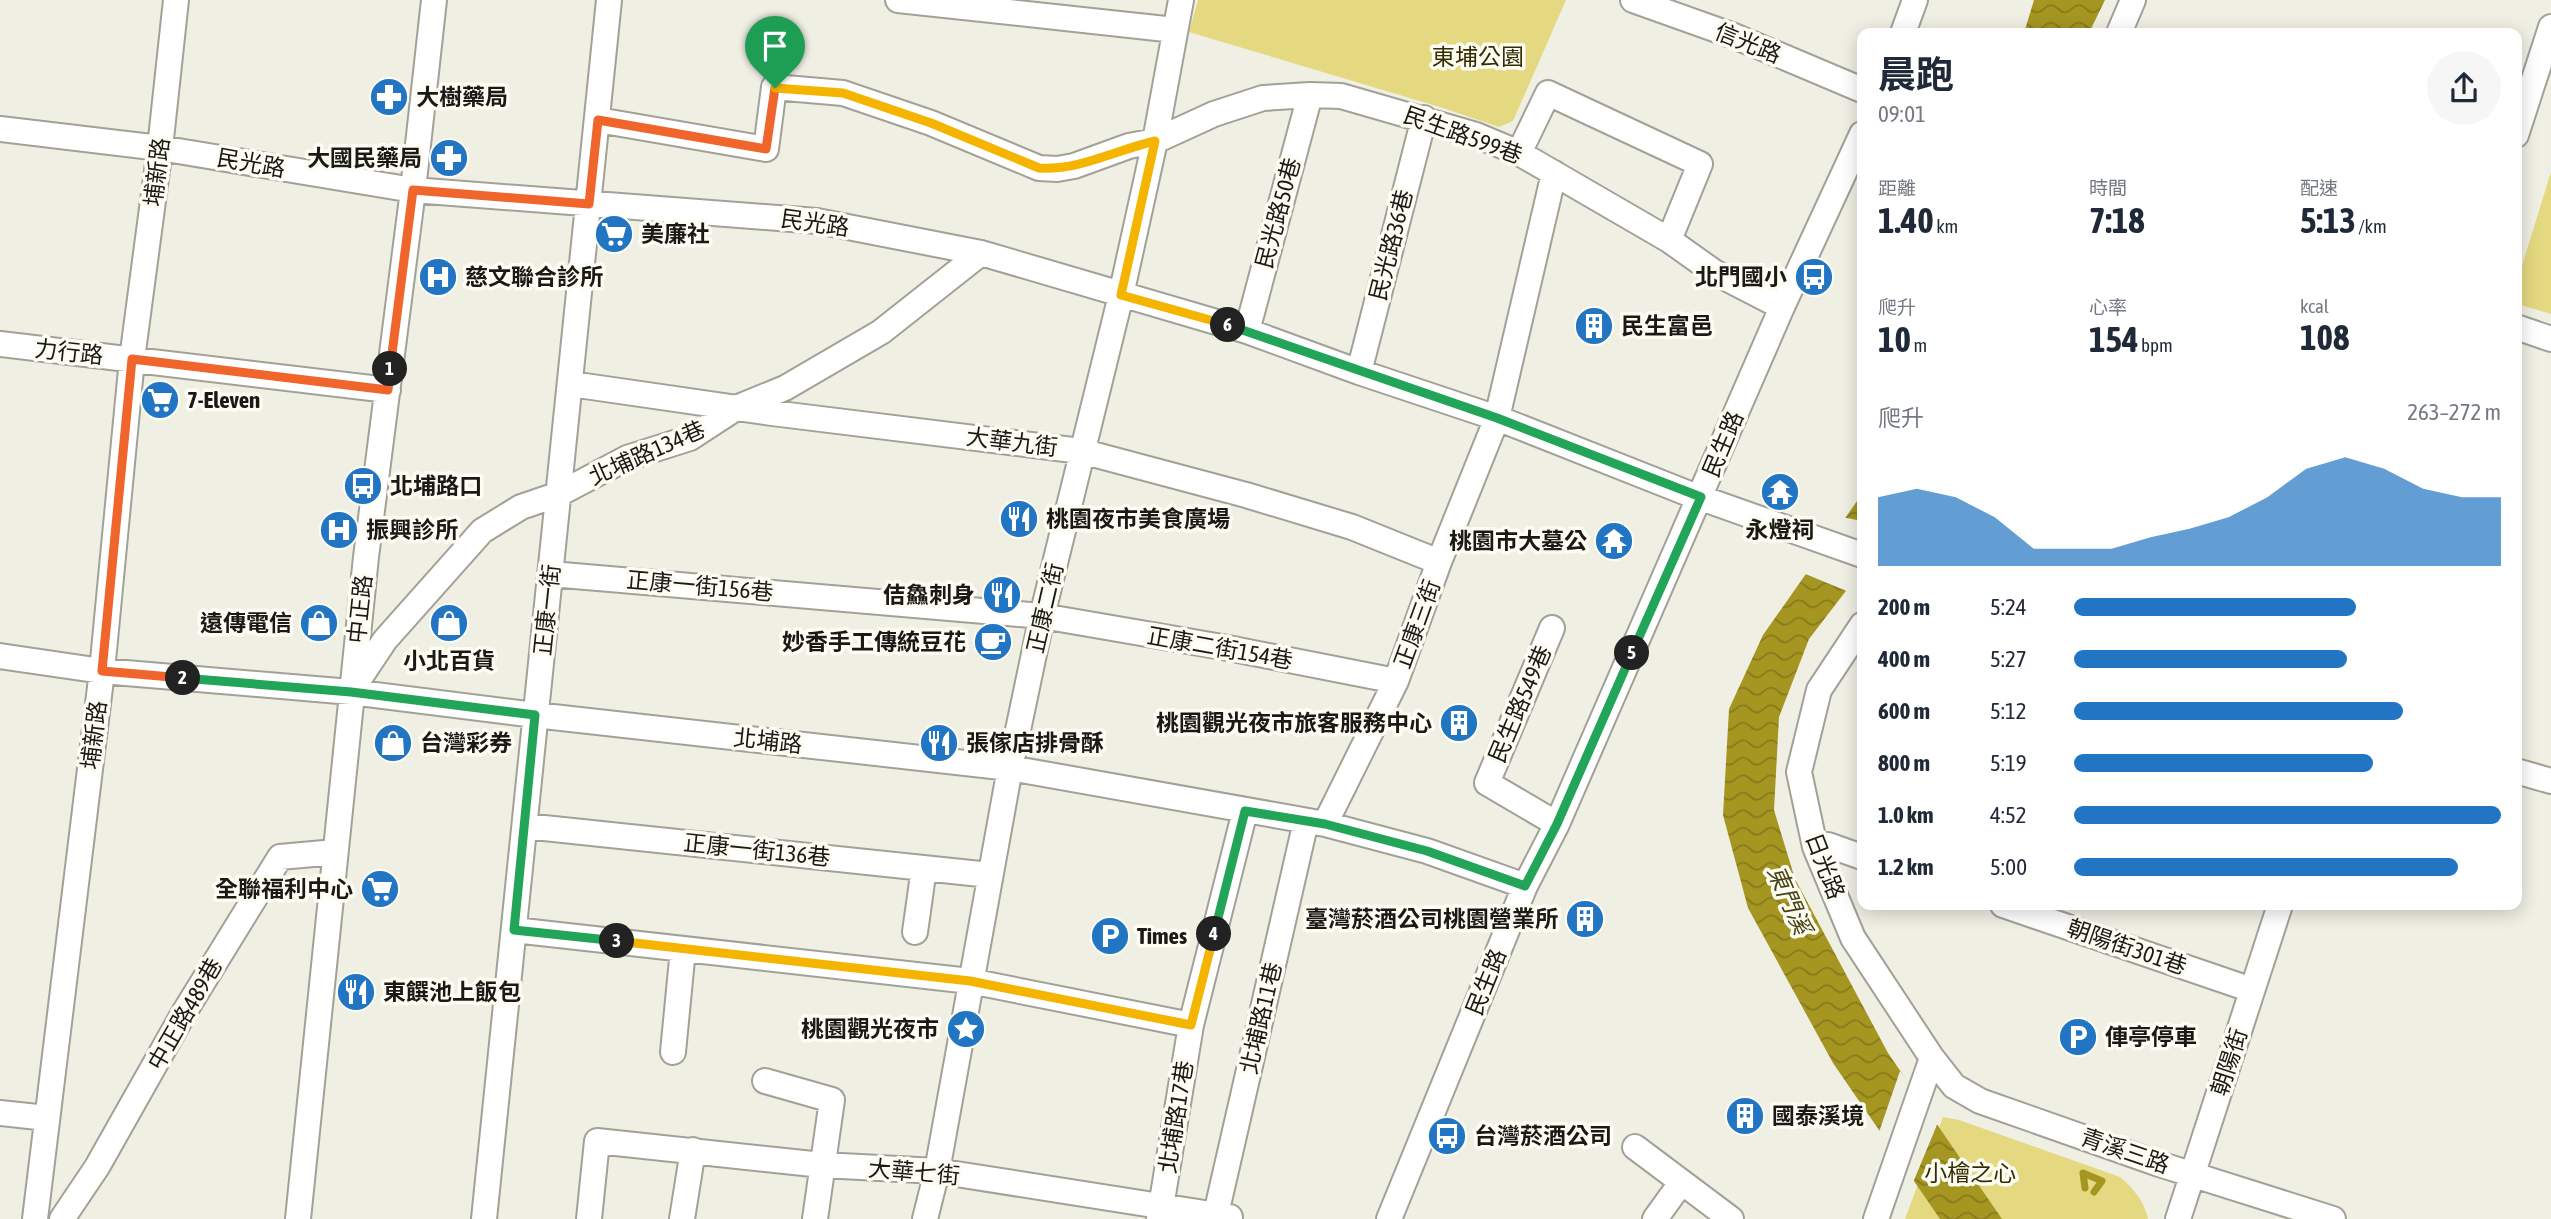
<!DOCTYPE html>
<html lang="zh-TW">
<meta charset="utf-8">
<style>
body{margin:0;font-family:"Asap Condensed","Noto Sans TC",sans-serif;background:#f6f6f7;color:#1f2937;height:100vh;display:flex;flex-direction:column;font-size:26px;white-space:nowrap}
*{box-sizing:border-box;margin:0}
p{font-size:23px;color:#747a83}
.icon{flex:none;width:38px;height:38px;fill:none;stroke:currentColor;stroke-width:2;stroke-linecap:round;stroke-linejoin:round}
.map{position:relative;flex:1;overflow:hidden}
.side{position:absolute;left:1857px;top:28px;width:665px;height:882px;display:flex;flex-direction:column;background:#fff;border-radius:14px;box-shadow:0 4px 18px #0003}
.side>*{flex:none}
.pin{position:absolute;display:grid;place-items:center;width:60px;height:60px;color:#fff;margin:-72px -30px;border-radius:50% 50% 50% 0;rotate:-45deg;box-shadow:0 0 7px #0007}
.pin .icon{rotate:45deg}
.km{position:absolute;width:35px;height:35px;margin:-18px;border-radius:50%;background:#222;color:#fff;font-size:19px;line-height:35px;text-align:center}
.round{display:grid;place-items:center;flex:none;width:74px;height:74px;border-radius:37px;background:#f6f6f7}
.summary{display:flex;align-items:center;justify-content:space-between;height:119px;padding:0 21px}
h1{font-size:38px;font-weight:700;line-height:52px}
.figures{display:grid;grid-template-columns:repeat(3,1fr);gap:10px;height:119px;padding:7px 21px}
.figures div{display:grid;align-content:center}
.figures b{font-size:35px;font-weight:700}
.figures small{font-size:19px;font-weight:400}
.figures p{font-size:19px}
.chart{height:196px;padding:14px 21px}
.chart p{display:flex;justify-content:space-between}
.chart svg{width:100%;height:126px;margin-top:7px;fill:#2175c3;opacity:.7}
ul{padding:0 21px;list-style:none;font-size:23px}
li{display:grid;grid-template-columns:112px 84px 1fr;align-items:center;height:52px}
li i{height:18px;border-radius:9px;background:#2175c3}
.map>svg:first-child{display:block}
.park{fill:#e4d881}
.water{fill:url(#water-waves)}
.pier{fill:#f0efe4}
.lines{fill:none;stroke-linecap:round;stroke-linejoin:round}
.stream{stroke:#a59621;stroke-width:7}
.minor-casing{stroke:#a2a197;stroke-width:28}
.minor{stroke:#fff;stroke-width:24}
.split-1-casing{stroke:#fff;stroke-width:14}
.split-2-casing{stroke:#fff;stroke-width:14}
.split-3-casing{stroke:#fff;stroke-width:14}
.split-4-casing{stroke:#fff;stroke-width:14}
.split-5-casing{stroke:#fff;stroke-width:14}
.split-6-casing{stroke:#fff;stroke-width:14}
.split-7-casing{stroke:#fff;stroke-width:14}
.split-1{stroke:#f0652b;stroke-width:9}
.split-2{stroke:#f0652b;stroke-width:9}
.split-3{stroke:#22a559;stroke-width:9}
.split-4{stroke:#f5b400;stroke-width:9}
.split-5{stroke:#22a559;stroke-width:9}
.split-6{stroke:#22a559;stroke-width:9}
.split-7{stroke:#f5b400;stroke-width:9}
.labels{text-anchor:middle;stroke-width:7;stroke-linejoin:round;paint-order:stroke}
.street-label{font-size:23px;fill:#1a1916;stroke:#fdfcf2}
.park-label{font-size:23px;fill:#342d00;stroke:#fdfcf2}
.poi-label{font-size:23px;font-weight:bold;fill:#1a1916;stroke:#fdfcf2;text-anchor:start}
.water-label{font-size:24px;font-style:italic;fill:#474114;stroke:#fdfcf2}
</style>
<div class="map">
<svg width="2551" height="1219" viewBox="0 0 2551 1219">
<defs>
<pattern id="water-waves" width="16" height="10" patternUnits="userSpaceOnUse" patternTransform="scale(1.75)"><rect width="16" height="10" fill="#a59621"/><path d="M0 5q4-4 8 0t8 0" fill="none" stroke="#867a1c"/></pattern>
</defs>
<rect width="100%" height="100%" fill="#f0efe4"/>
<path class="park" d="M1198,0h368l-53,121 -14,6 -56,-19 -254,-76z
M2551,172v142l-34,-10v-22z
M1943,1117l16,3 161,57c14,12 24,24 28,42h-243z"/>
<path class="water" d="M2034,0h71l-16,33h-65z
M1862,494v76l-53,69 -30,78 -5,93 21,69 93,174 114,166h-62l-107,-156 -85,-155 -25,-93 6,-106 34,-74z"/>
<path class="pier" d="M1842,517l20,4v55l-13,16 -46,-19z
M1900,1071l39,49 -27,65 -34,-50z"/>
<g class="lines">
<path class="stream" d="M2085,1188l-2,-15 19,8 -8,11"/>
<g class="minor-casing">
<path id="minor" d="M898,0l277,30
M1633,0l101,36 128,54
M1903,33l12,-33
M2119,33l14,-33
M598,120l168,29 8,-62 69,6 88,30 108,45 18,1 17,-3 55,-20 26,-5 59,-27 49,-16 47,-3 31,1 135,39 43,18 150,87 45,32 68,35
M0,129l160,19 253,42 404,31 164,32 266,78 112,41 138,46 190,75 175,62
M2516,135l35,-108
M1519,153l29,-60 152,71 -31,76
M2516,327l35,12
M1247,331l63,-236
M0,344l388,46
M1359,372l65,-254
M571,384l201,29 309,38 165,44 106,32 87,35
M551,574l491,42 186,32 168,33
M1862,625l-43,65 -20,82 16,75 38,91 79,120 -56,161
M1552,628l-65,155 70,41
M0,656l102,15 249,21 184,23 475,53 315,56 102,27 98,35
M353,688l32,-48 97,-109 39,-24 38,-13 68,-36 63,-20 46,-30 49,-20 96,-56 100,-79
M2516,771l35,10
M1325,824l71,-143 43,-119 58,-144 57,-245
M525,826l465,49
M1815,847l13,-2 34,12
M2003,905l249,85
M514,930l456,51 221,44
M915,932l9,-64
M673,1052l10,-103
M1932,1058l22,28 26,15 179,63 174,55
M765,1081l67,19 -17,119
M0,1113l47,5
M1635,1147l96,72
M1216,1214l90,-393
M35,1219l67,-548 30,-312 28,-211 16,-148
M62,1219l35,-52 88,-156 95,-154 55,-5
M298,1219l68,-662 47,-367 21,-190
M484,1219l125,-1219
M589,1219l8,-78 225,24 115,6 293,46
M682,1219l11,-69
M925,1219l12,-48 73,-403 32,-152 79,-321 34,-154 26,-141
M1159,1219l32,-194 54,-214
M1389,1219l136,-333 32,-62 225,-517 80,-173
M1655,1219l26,-36
M2178,1219l102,-314"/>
</g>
<use href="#minor" class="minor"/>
</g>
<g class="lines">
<g class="split-1-casing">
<path id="split-1" d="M390,369l23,-179 176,14 9,-84 168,29 9,-61"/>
</g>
<g class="split-2-casing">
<path id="split-2" d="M183,678l-81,-7 30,-312 256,31 2,-21"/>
</g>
<g class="split-3-casing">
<path id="split-3" d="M183,678l168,14 184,23 -21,215 103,11"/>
</g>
<g class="split-4-casing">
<path id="split-4" d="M617,941l353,40 221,44 23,-91"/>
</g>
<g class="split-5-casing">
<path id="split-5" d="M1214,934l31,-123 80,13 102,27 98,35 32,-62 75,-171"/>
</g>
<g class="split-6-casing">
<path id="split-6" d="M1228,325l269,93 204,79 -69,156"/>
</g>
<g class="split-7-casing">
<path id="split-7" d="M775,88l68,5 88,30 108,45c39,3 77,-18 116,-27l-34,154 107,30"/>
</g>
<use href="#split-1" class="split-1"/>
<use href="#split-2" class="split-2"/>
<use href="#split-3" class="split-3"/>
<use href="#split-4" class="split-4"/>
<use href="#split-5" class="split-5"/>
<use href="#split-6" class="split-6"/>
<use href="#split-7" class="split-7"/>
</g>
<defs>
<g id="pharmacy-disc" transform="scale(2.0125)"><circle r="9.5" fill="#2175c3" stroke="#fdfcf2"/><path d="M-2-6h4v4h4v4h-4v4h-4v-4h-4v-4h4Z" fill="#fff"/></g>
<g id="supermarket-disc" transform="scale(2.0125)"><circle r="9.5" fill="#2175c3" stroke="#fdfcf2"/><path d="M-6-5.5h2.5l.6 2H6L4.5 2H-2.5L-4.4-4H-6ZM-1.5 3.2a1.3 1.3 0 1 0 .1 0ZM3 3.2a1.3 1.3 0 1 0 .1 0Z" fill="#fff"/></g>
<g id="hospital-disc" transform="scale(2.0125)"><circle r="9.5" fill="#2175c3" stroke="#fdfcf2"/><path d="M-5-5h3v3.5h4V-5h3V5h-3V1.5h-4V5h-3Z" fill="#fff"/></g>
<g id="bus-disc" transform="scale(2.0125)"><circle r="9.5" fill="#2175c3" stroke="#fdfcf2"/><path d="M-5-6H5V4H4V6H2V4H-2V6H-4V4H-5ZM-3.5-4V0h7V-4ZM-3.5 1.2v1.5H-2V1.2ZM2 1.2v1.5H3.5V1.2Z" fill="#fff"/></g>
<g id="building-disc" transform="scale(2.0125)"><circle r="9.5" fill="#2175c3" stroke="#fdfcf2"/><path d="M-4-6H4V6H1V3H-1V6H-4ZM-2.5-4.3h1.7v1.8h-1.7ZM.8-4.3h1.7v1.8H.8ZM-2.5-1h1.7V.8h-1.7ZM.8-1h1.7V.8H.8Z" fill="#fff"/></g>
<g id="temple-disc" transform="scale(2.0125)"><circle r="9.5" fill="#2175c3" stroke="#fdfcf2"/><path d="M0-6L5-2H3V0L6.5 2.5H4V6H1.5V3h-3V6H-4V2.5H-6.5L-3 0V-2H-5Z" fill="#fff"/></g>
<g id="restaurant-disc" transform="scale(2.0125)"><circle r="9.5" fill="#2175c3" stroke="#fdfcf2"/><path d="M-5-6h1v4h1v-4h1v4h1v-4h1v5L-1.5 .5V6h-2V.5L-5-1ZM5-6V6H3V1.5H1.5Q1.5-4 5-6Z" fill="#fff"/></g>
<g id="shop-disc" transform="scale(2.0125)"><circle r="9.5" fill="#2175c3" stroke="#fdfcf2"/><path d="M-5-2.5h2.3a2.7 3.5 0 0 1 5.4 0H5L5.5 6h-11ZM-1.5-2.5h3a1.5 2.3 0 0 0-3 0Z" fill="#fff"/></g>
<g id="cafe-disc" transform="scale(2.0125)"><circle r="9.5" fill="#2175c3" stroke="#fdfcf2"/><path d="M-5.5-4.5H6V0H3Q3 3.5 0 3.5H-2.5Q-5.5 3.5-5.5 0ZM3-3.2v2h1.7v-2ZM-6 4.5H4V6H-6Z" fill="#fff"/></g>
<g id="parking-disc" transform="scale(2.0125)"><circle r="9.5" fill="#2175c3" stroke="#fdfcf2"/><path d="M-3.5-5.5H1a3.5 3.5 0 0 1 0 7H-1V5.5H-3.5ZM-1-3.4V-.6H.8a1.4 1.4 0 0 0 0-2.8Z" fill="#fff"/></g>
<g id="sight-disc" transform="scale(2.0125)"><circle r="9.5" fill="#2175c3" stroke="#fdfcf2"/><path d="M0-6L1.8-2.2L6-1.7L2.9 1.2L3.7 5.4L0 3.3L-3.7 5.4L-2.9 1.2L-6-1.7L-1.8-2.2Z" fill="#fff"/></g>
</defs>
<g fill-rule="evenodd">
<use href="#pharmacy-disc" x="389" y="97"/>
<use href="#pharmacy-disc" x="449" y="158"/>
<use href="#supermarket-disc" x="614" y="234"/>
<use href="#hospital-disc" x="438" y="277"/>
<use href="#bus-disc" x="1814" y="277"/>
<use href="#building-disc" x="1594" y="326"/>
<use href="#supermarket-disc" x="160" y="400"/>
<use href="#bus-disc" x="363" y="486"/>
<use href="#temple-disc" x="1780" y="492"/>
<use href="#restaurant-disc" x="1019" y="519"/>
<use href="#hospital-disc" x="339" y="530"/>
<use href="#temple-disc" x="1614" y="541"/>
<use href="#restaurant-disc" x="1002" y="595"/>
<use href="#shop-disc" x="319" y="623"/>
<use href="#shop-disc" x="449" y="623"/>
<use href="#cafe-disc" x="993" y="642"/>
<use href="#building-disc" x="1459" y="723"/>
<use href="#shop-disc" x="393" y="743"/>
<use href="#restaurant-disc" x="939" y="743"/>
<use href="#supermarket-disc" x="380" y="889"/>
<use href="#building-disc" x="1585" y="919"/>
<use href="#parking-disc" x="1110" y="936"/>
<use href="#restaurant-disc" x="356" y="992"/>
<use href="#sight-disc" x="966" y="1029"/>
<use href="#parking-disc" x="2078" y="1037"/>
<use href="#building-disc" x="1745" y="1116"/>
<use href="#bus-disc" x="1447" y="1136"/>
</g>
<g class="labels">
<g class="street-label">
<text transform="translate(1748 43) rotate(22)" y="8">信光路</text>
<text transform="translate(1463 135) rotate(20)" y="8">民生路599巷</text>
<text transform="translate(251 163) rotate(10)" y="8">民光路</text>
<text transform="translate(157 172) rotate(-83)" y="8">埔新路</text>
<text transform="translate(1278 213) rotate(-75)" y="8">民光路50巷</text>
<text transform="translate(815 223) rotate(8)" y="8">民光路</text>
<text transform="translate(1391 245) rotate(-76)" y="8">民光路36巷</text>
<text transform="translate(69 352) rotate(6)" y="8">力行路</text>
<text transform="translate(1012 442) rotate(7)" y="8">大華九街</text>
<text transform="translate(1723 444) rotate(-67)" y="8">民生路</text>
<text transform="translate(647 453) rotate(-24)" y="8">北埔路134巷</text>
<text transform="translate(700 586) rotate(5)" y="8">正康一街156巷</text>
<text transform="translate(1045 608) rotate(-77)" y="8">正康二街</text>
<text transform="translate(360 609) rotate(-84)" y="8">中正路</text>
<text transform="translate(547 610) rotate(-84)" y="8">正康一街</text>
<text transform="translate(1417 624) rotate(-70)" y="8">正康三街</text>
<text transform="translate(1220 648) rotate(10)" y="8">正康二街154巷</text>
<text transform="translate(1520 704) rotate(-67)" y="8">民生路549巷</text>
<text transform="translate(94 735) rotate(-83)" y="8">埔新路</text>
<text transform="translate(768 741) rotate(6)" y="8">北埔路</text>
<text transform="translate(757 850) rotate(6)" y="8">正康一街136巷</text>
<text transform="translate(1825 866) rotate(69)" y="8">日光路</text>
<text transform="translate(2127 947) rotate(19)" y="8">朝陽街301巷</text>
<text transform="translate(1486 982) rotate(-68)" y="8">民生路</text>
<text transform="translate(185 1014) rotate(-60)" y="8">中正路489巷</text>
<text transform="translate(1261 1018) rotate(-77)" y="8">北埔路11巷</text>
<text transform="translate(2229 1062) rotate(-72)" y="8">朝陽街</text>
<text transform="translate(1176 1117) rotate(-81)" y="8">北埔路17巷</text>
<text transform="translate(2125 1151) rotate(19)" y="8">青溪三路</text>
<text transform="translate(914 1172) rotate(5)" y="8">大華七街</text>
</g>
<g class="park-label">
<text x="1478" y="65">東埔公園</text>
<text x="1970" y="1181">小檜之心</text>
</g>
<g class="poi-label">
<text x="416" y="105">大樹藥局</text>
<text x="422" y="166" text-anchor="end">大國民藥局</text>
<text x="641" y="242">美廉社</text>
<text x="465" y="285">慈文聯合診所</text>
<text x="1787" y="285" text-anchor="end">北門國小</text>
<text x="1621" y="334">民生富邑</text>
<text x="187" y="408">7-Eleven</text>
<text x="390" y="494">北埔路口</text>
<text x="1046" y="527">桃園夜市美食廣場</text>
<text x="366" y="538">振興診所</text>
<text x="1780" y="538" text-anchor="middle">永燈祠</text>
<text x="1587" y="549" text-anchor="end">桃園市大墓公</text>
<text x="975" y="603" text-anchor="end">佶鱻刺身</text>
<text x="292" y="631" text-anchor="end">遠傳電信</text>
<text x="966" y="650" text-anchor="end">妙香手工傳統豆花</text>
<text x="449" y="669" text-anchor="middle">小北百貨</text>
<text x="1432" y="731" text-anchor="end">桃園觀光夜市旅客服務中心</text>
<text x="420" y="751">台灣彩券</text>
<text x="966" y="751">張傢店排骨酥</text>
<text x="353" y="897" text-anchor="end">全聯福利中心</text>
<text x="1558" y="927" text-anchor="end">臺灣菸酒公司桃園營業所</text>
<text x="1137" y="944">Times</text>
<text x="383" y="1000">東饌池上飯包</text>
<text x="939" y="1037" text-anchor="end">桃園觀光夜市</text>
<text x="2105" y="1045">俥亭停車</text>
<text x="1772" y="1124">國泰溪境</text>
<text x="1474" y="1144">台灣菸酒公司</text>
</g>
<g class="water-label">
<text transform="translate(1789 900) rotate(66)" y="8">東門溪</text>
</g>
</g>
</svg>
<div class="pin" style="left:775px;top:88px;background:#1e9e55"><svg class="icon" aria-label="arrive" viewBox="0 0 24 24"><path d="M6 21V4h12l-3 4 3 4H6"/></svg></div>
<b class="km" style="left:390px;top:369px">1</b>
<b class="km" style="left:183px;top:678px">2</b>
<b class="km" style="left:617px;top:941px">3</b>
<b class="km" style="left:1214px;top:934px">4</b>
<b class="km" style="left:1632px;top:653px">5</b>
<b class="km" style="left:1228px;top:325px">6</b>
<section class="side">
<div class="summary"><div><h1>晨跑</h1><p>09:01</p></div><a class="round"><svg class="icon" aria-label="share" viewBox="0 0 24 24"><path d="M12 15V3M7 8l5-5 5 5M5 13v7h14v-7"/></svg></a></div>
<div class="figures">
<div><p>距離</p><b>1.40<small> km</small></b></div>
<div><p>時間</p><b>7:18</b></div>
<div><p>配速</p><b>5:13<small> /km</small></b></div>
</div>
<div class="figures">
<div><p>爬升</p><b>10<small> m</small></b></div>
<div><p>心率</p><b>154<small> bpm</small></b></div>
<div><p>kcal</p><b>108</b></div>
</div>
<div class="chart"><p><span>爬升</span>263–272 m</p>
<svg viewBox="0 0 160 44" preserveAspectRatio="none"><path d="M0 44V20L10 17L20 20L30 27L40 38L50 38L60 38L70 34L80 31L90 27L100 20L110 10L120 6L130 10L140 17L150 20L160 20V44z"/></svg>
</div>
<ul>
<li><b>200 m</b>5:24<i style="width:66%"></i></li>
<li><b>400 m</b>5:27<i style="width:64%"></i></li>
<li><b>600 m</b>5:12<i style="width:77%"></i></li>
<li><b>800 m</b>5:19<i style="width:70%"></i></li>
<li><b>1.0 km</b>4:52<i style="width:100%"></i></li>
<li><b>1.2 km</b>5:00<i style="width:90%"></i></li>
</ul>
</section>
</div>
